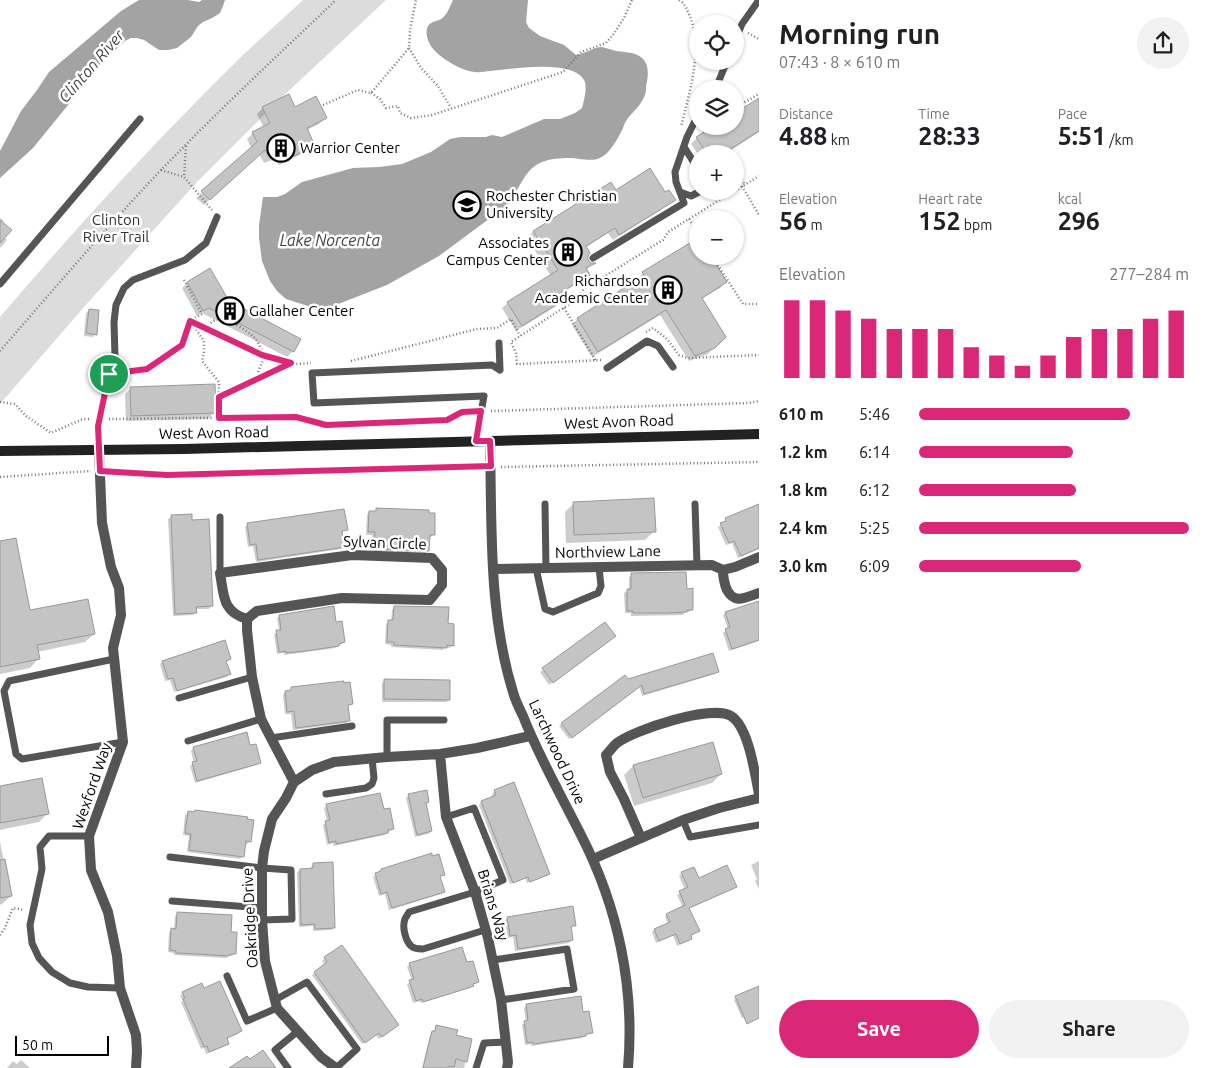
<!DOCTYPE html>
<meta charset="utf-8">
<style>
body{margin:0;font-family:Ubuntu,sans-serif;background:#f2f2f2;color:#202124;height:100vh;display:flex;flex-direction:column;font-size:19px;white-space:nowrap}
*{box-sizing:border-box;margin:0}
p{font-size:16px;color:#757577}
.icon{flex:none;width:28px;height:28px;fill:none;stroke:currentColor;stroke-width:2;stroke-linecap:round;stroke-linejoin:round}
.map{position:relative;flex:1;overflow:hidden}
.drawer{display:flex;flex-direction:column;background:#fff;width:450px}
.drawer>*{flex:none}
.fabs{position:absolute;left:689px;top:15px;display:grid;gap:10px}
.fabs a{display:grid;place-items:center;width:55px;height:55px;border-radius:50%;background:#fff;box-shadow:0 1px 4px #0004;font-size:25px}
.scale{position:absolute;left:15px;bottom:12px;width:94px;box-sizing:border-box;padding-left:5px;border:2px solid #000;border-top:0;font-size:14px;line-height:18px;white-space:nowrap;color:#000;-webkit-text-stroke:4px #fff;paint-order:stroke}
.pin{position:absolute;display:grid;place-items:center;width:42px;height:42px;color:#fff;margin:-21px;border:2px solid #fff;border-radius:50%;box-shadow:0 1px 5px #0007}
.round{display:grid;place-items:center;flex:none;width:52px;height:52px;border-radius:26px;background:#f2f2f2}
.summary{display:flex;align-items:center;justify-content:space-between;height:85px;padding:0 20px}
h1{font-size:28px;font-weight:600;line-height:38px}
.figures{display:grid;grid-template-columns:repeat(3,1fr);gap:8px;height:85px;padding:5px 20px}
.figures div{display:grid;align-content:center}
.figures b{font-size:25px;font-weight:600}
.figures small{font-size:14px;font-weight:400}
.figures p{font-size:14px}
.chart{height:140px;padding:10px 20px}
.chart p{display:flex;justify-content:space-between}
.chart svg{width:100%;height:90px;margin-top:5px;stroke:#db2777;stroke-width:6}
.cta{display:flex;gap:10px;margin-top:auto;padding:10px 20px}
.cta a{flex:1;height:58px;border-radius:30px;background:#db2777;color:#fff;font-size:20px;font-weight:600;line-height:58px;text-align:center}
.cta a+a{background:#f2f2f2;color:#202124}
ul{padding:0 20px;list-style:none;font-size:16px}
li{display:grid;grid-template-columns:80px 60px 1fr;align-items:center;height:38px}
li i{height:12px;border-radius:6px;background:#db2777}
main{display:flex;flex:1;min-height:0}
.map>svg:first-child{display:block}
.green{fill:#dcdcdc}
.water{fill:#a3a3a3}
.shadow{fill:#0003}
.building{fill:#c4c4c4;stroke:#999}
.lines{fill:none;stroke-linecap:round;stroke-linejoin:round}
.path{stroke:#777;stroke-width:2.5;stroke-dasharray:1 2.5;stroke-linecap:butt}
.service{stroke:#555;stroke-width:7}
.minor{stroke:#555;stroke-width:10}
.secondary{stroke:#222;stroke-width:10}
.route-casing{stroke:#fff;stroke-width:10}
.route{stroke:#db2777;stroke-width:6}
.labels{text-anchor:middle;stroke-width:5;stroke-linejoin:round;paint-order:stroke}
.poi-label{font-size:15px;fill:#000;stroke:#fff;text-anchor:start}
.park-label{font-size:15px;fill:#333;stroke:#fff}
.street-label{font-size:15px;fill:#000;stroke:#fff}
.water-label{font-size:16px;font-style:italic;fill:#444;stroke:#fff}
</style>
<main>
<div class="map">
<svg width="759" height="1068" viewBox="0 0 759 1068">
<rect width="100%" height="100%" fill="#fff"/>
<path class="green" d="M303,0h83l-106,99 -83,83 -113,125 -84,97v-87c77,-90 157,-178 242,-261 20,-19 41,-37 61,-56z"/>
<path class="water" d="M139,0h49l11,2 3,-2h23l-2,6 -3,7 -8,5 -9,4 -5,4 -7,11 -14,11 -9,2h-9l-15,-10 -7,-2h-6l-6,3 -28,26 -11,16 -53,65 -33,30v-27l21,-40 16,-21 12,-18 72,-61z
M453,0h75l-2,22 3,6 11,8 24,9 12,10c9,-1 18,-8 26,-8 5,1 10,3 14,4 7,1 13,1 19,3 15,5 14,20 11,32 0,4 0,8 -2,11 -4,10 -13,16 -18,24 -2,3 -3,8 -5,11 -4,8 -12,22 -21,26 -8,4 -22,0 -30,0 -47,0 -41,20 -65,49l-66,49 -52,29 -59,23h-14l-28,-9 -9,-8 -7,-10 -8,-20 -3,-23v-13l4,-28h14l8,-3 17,-12 51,-14 26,-1 23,-3 29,-12 19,-13 10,-2h26l6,-2 10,2 42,-18h16l15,-6 7,-5c2,-8 5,-18 3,-26 -9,-24 -74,-13 -95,-11 -5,0 -10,2 -15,1 -13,-1 -31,-12 -40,-21 -6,-6 -11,-16 -7,-25 3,-5 8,-4 13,-7 6,-3 9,-13 12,-19z"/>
<path class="shadow" d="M759,99v33l-34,22h-27l-7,-10 6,-6 38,-12v-12z
M263,108h31l31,10 -6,6 -12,6 7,16 -6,5 -29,14 -4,-6 -11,4 -5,-9 -55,51 -8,-7 56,-49 -5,-10 6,-6 11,-5 -7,-14z
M610,184l5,7 50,3 9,5 -6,6 -55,35 -5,-7 -23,15 2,13 5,3 -6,6 2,4 -6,6 -21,14 3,5 -6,6 -42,26 -14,-23 6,-5 43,-27 -24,-38 6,-6z
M0,218l4,3 -2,2 2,14 3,3 -7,8z
M698,256l28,26 -6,6 -19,11 23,37 -16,18 -19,7 -29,-46 -68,42 -20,-32 5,-6 61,-38 -1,-2 6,-6z
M188,283l111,57 -6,11 -6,6 -85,-44 -5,3 -15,-28z
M89,310l6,24 -2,3 -9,-1 2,-23z
M131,388l83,25 -6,6 -82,2 -1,-27z
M574,503l80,28 -9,9 -79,3 -1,-31z
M759,505v44l-21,9 -6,-15 -6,2 -8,-18 6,-4 2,-4z
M376,510l57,24 -2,3h-3v13l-3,3 -53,-2v-16h-6l1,-20 2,-3h5z
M171,517l40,89 -2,3h-14v3l-2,3 -20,1 -5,-97z
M247,525l99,4 -5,3 3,15 -3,2 -85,13 -3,-16 -5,1 -3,-20z
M0,542l29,69 65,23 -9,8 -48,10 1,7 -8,9 -30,6z
M632,575l54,15 6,19 -3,3h-4l-2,3 -52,1v-3h-6l-1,-20 3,-2h2v-14z
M759,602v39l-30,10 -6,-18 5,-4 -5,-14 3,-2z
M394,607l53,17 5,21 -2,3 -5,-1 -2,3 -52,-3v-2l-6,-1 1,-20 3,-2h2l1,-12z
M280,616l55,7 9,19 -9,6 -51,7v-2l-7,1 -3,-20 5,-3 -2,-13z
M605,624l7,15 -63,46 -9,-13z
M230,659l-5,3 4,12 -2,3 -53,15 -4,-12 -5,1 -5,-17 2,-2z
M718,671l-3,3 -73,22 -3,-10 -70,53 -10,-13 65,-49 3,3z
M385,680l64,20 -3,2h-64v-19z
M343,684l9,20 -5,3 2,13 -3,3 -53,7 -2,-16h-6l-2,-19 2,-3h3l3,-3z
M246,734l4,13 10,15 -3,3 -62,18 -5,-17 4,-3 -3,-12 2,-3z
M712,743l9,31 -9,9 -78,23 -10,-31 9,-9z
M0,788l48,25 -9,9 -39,8z
M495,791l54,82 -3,3 -19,7 -2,-5 -15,6 -31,-79 2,-3 12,-5 -1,-3z
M409,795l19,7 -3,3 6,26 -3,3 -13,3 -9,-39z
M327,805l66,24 -9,6 -50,11 -1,-3 -6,2 -4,-20 4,-3 -3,-14z
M188,813l62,28 -3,3h-3l-2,13 -2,2 -53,-7 2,-16 -6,-1 2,-20z
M0,842l11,54 -9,8 -2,1z
M432,857l11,17 -4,4 5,14 -3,2 -52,16 -4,-16 -6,2 -6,-19 8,-7z
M759,861v28l-4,-8 2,-2 -6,-14z
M313,864l21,64 -3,2 -18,1v-5l-14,1 -2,-55 3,-2 11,-1v-2z
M682,873l16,6 37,8 -2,2 -45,20 10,22 -8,5 1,3 -3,2 -11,5 -4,-11 -17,8 -4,-11 2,-2 14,-6 -3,-7 2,-2 16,-7 -6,-13 8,-5 -6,-14z
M177,914l53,19 5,20 -3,3h-4l-2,2 -52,-3v-2l-6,-1 1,-20 2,-2h3l1,-14z
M508,918l67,7 -5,3 2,12 -3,3 -54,8 -2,-14 -5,1 -3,-18z
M325,958l70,69 -16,12 -3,-4 -14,9 -50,-69 13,-10 -3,-4z
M410,964h56l12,17 -6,4 -2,3 -50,15v-2l-7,2 -6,-19 5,-3 -5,-14z
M203,989l37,42 -2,3 -12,5 2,4 -3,3 -19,8 -2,-6 -3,1 -20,-47 2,-1 -3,-5 3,-3z
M759,995v15l-17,8 -8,-18 2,-3z
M527,1005l64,27 -9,6 -51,8v-2l-6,1 -3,-20 4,-3 -2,-14z
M437,1027l18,9 16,4 -7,28h-42l8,-33z
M21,1060l9,8h-23l6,-7 4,3z"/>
<path class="building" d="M289,94l6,13 21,-11 11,22 -20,10 8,18 -30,14 -4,-7 -11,5 -5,-8 -55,50 -9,-9 56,-49 -5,-10 18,-9 -8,-16z
M759,98v33l-36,23h-16l-11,-17 17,-11h22v-13z
M650,168l15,24 4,-2 7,10 -57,35 -4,-7 -29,18 4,7 -2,3v4l3,3h5l-10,5 4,7 -29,17 4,7 -43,27 -15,-24 51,-32 -25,-39 78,-49 5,8z
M0,220l12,10 -12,13z
M698,238v18h13l16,26 -25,16 24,39 -11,11 -20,8 -29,-46 -68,42 -21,-34 67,-43 -2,-3z
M210,268l19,33 72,38 -7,13 -85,-44 -6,3 -16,-29z
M89,309l10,1 -2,25 -11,-2z
M215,384l1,29 -85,3 -1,-29z
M654,498l2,34 -82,3 -1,-33z
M759,504v44l-18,8 -7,-15 -5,2 -9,-20 6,-2 -1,-3z
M376,508l53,2v3h6v22h-5l-1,16 -55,-2 1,-17h-7l1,-21h7z
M344,509l4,21 -6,1 3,16 -87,13 -2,-16 -6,1 -3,-22z
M192,514v6l17,-1 4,87 -17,1 1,6 -22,1 -4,-99z
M16,538l14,72 58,-11 7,35 -58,11 3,14 -40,8v-126z
M686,572l1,17 6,-1v22h-6v2l-20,1h-34v-2h-6v-22h4v-16z
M759,601v39l-27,9 -7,-20 5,-2 -5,-15z
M334,606l2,16 6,-1 3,21 -6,2v2l-33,5 -20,2v-2l-7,1 -3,-22h5l-2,-15z
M394,606l55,1 -1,16 6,1v22l-7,-1v3l-53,-3v-3h-7l1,-22h5z
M605,622l11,14 -63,47 -11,-15z
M225,640l6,19 -5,2 5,13 -54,17 -4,-13 -5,1 -6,-18z
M713,653l6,19 -75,22 -2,-9 -70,53 -11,-15 64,-48 3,4z
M384,679l66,1v20l-66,-1z
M344,681v2l6,-1 3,22 -5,1 2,16 -54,7 -2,-17 -7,1 -2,-21 6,-1v-3z
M247,732l3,13 6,-1 5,19 -64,18 -5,-19 5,-1 -4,-14z
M713,742l9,32 -79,24 -10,-33z
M42,778l7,36 -49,9v-37z
M514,782l36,92 -20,8 -2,-5 -15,6 -32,-82 15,-6 -2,-5z
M427,790l2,12 -3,1 6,28 -15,4 -9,-41z
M380,793l4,16 6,-1 4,21 -6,1v3l-52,11v-3l-7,2 -4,-22 5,-1 -4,-16z
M195,810l53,7 -1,2 7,1 -3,22 -5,-1 -2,16 -55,-7 2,-16 -6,-1 3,-22 6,1z
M432,853v3l7,-2 6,21 -5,1 5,16 -53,16 -5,-16 -6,2 -6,-21 6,-2v-2z
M5,859l7,37 -12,2v-38z
M333,862l2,66 -20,1v-5l-14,1 -1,-56 13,-1v-5z
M727,865l10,22 -48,21 11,23 -9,4 1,4 -12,5 -4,-10 -17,7 -5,-12 16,-7 -4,-8 19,-9 -6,-14 9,-4 -7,-15 13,-5 5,11z
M573,906l3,20h-5l2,14 -55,9 -2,-14 -6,1 -3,-19z
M177,912l55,3 -1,17h6l-1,22h-6l-1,2 -33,-2 -20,-1v-2l-6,-1 1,-22 5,1z
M342,945l57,80 -17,12 -3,-4 -14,10 -51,-71 13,-10 -3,-5z
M462,947l5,15 6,-1 6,21 -6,2 1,2 -28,9 -23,7 -1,-3 -6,2 -7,-21 5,-1 -5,-16z
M220,981l22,50 -15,7 2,6 -20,8 -2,-6 -3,1 -21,-48 2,-1 -3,-6 20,-9 2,5z
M759,986v32l-12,6 -12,-28z
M581,996l2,16 6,-1 4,22 -7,1v2l-33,5 -19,3 -1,-2 -6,1 -3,-22 4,-1 -2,-16z
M436,1025l22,5 -2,5 16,4 -5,23 -11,-3 -2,8 -5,-1 -1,2h-25l9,-37h3z
M263,1050l13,18h-47l18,-12 3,3z"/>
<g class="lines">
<path class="path" d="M679,0c5,3 7,7 9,12 17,34 1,81 -7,115
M748,33l11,6
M409,48l12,20 17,18 13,22
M371,93l9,6 6,9 12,-2 2,7 11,5 21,-3 131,-43 18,-20 25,-9 7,-8 11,-17 8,-18
M323,105l35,-15 13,3 38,-45 1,-18 6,-30
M735,106h3l21,-12
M186,146l-2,31 28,33
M735,167l10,18
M161,170l23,7
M742,186l17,29
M735,191l24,-15
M689,219l9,14
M712,256l31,48h16
M184,280l18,34 -12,7 14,20v11l-2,9 17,21v15
M564,308l32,53
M207,329c2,-5 6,-9 12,-10 10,0 33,14 38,22 3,5 5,10 8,15l-11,25
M646,332l7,-4 14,11 12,16 9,3 71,-3
M185,338l5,-17 72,34 33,9 16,-1
M0,351c53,-61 106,-123 162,-182 56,-58 115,-113 174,-169
M601,360l-84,4 -1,-11 -5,-11 63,-41 10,-12 79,-49 5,-8 66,-41
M351,361l126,-32 20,-1 14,-9 9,17
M0,402l15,2 11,12 25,17 32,-14h8
M491,411l257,-8 11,-2
M219,418v-21l72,-34
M109,419l187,-2 30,8 121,-5 15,-8h11
M501,467l258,-5
M111,472l56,3 314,-8
M0,477l91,-6
M0,935l5,-7 8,-20 11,2"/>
<path class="service" d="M735,41l7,-17 17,-24
M713,89l5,-6 9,-22
M684,147l14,22
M680,192l11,4 10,-5
M593,258l91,-55 -8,-21 -1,-10 12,-35 11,-22
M0,284l140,-165
M499,343l1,27
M607,368l40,-27 11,5 15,21
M109,374l6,-18 -1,-34 2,-17 8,-17 9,-8 52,-20 21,-17 11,-26
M476,441l8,-45 -170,7 -2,-30 180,-8 8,5
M99,451l-1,-25 11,-52 38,-5 35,-24
M545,504l1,64
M695,504l2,61
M220,517v56
M536,568l9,41 8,3 45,-19 3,-7 -2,-19
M114,659l-105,22 -5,10 12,63 6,5 101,-17
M179,698l73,-21
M271,738l81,-12
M188,741l73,-22
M387,757v-37h57
M326,794l40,-6 6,-4 2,-6 -2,-20
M446,817l28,-9 29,72 -28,12 -66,20c0,1 -4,6 -4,7 -3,7 0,21 6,27 3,3 8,3 12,3l62,-19
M683,820l7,17 69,-12
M89,836h-40l-9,11 2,22 -12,56 2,18 7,15 13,14 18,11 18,4 32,1
M170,857l92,11 29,2 1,49 -30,1
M172,901l90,7
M493,960l74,-11 7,40 -73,11
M227,976l20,45 30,-13
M275,1000l32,-18 50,67 -21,19
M288,1068l-13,-18 23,-19
M476,1068l8,-25 22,-1"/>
<path class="minor" d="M490,441c2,84 -2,170 23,251 2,8 6,16 10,24 16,41 38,79 58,119 37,72 54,152 47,233
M99,451l3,72 9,44 8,21 2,27 -8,33 10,94 -34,94 2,34 17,42 9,44 3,32 16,47 1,16 -1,17
M493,569l219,-4 11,5 12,-3 24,-10
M723,570c0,8 1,13 4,20 8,15 19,7 32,3
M247,619c-25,-7 -23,-24 -27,-46l132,-18 80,3 10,12v15l-12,15 -88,-2 -85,13 -10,8v11l5,47 9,42 33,63
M440,754l6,63 29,75 13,46 13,62 7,62 -1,6
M641,838l-17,-39 -14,-27 -4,-17c4,-4 7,-9 11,-12 17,-13 95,-39 114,-27 18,11 24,59 28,78
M593,859l90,-39 36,-12 40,-10
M336,1068l-15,-11 -44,-49 -12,-47 -3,-41v-52l2,-17 8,-32 14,-21 8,-16 18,-12 22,-8 53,-5 53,-3 37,-6 53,-12"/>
<path class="secondary" d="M0,451l184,-2 575,-15"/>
</g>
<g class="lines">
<g class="route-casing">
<path id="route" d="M190,321l72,34 29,8 -72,34v21l77,-1 30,8 121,-5 15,-8 19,-1 -5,30h14l1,25 -324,9 -67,-4 -2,-45 11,-52 38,-5 35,-24z"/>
</g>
<use href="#route" class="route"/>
</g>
<defs>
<g id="building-ring" transform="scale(1.4375)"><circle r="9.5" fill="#fff" stroke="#000" stroke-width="1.5"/><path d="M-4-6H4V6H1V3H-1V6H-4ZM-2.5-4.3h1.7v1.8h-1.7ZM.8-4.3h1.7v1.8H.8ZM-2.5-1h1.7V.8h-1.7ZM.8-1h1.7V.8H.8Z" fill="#000"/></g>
<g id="university-ring" transform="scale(1.4375)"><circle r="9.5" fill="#fff" stroke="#000" stroke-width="1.5"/><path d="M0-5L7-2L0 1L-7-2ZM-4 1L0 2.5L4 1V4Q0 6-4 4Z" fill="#000"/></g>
</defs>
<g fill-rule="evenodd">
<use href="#building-ring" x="281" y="148"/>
<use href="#university-ring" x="467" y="205"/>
<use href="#building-ring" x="568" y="252"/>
<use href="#building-ring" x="668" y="290"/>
<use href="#building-ring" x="230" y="311"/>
</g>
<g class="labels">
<g class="poi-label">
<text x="300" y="153">Warrior Center</text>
<text x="486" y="201">Rochester Christian<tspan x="486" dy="17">University</tspan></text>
<text x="549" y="248" text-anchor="end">Associates<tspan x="549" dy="17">Campus Center</tspan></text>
<text x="649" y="286" text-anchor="end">Richardson<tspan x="649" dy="17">Academic Center</tspan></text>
<text x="249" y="316">Gallaher Center</text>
</g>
<g class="park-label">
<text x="116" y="225">Clinton<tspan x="116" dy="17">River Trail</tspan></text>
</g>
<g class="street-label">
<text transform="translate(619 422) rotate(-2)" y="5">West Avon Road</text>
<text transform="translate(214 433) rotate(-1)" y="5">West Avon Road</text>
<text transform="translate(385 543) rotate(2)" y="5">Sylvan Circle</text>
<text transform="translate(608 552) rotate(-1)" y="5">Northview Lane</text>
<text transform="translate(557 752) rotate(65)" y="5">Larchwood Drive</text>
<text transform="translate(92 786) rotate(-71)" y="5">Wexford Way</text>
<text transform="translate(493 905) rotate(73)" y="5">Brians Way</text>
<text transform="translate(250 918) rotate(-93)" y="5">Oakridge Drive</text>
</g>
<g class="water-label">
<text transform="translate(91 66) rotate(-49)" y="6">Clinton River</text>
<text x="330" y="246">Lake Norcenta</text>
</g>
</g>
</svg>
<div class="fabs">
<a><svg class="icon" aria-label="locate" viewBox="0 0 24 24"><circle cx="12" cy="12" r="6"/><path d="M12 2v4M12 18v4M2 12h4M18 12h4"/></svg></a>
<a><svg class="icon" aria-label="layers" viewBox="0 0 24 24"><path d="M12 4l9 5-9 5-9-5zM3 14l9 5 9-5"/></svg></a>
<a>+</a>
<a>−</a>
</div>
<div class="scale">50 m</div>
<div class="pin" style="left:109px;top:374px;background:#1e9e55"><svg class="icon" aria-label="arrive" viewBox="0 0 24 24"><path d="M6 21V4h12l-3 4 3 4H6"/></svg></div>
</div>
<section class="drawer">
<div class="summary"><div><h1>Morning run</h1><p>07:43 · 8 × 610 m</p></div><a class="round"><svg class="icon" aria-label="share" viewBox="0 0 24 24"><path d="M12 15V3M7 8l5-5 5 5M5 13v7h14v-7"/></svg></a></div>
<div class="figures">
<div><p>Distance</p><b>4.88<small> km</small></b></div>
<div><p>Time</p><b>28:33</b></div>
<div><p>Pace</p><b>5:51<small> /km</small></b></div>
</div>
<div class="figures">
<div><p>Elevation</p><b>56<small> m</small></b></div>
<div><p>Heart rate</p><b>152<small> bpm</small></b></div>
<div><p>kcal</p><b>296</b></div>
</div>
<div class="chart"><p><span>Elevation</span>277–284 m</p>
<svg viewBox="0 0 160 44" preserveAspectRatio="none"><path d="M5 44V6M15 44V6M25 44V11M35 44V15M45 44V20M55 44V20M65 44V20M75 44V29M85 44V33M95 44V38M105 44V33M115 44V24M125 44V20M135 44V20M145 44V15M155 44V11"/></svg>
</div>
<ul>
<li><b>610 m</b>5:46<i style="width:78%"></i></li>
<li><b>1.2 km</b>6:14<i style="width:57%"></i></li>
<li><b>1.8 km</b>6:12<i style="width:58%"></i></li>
<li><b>2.4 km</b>5:25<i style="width:100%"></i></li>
<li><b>3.0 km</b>6:09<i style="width:60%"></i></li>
</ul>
<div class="cta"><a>Save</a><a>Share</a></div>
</section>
</main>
